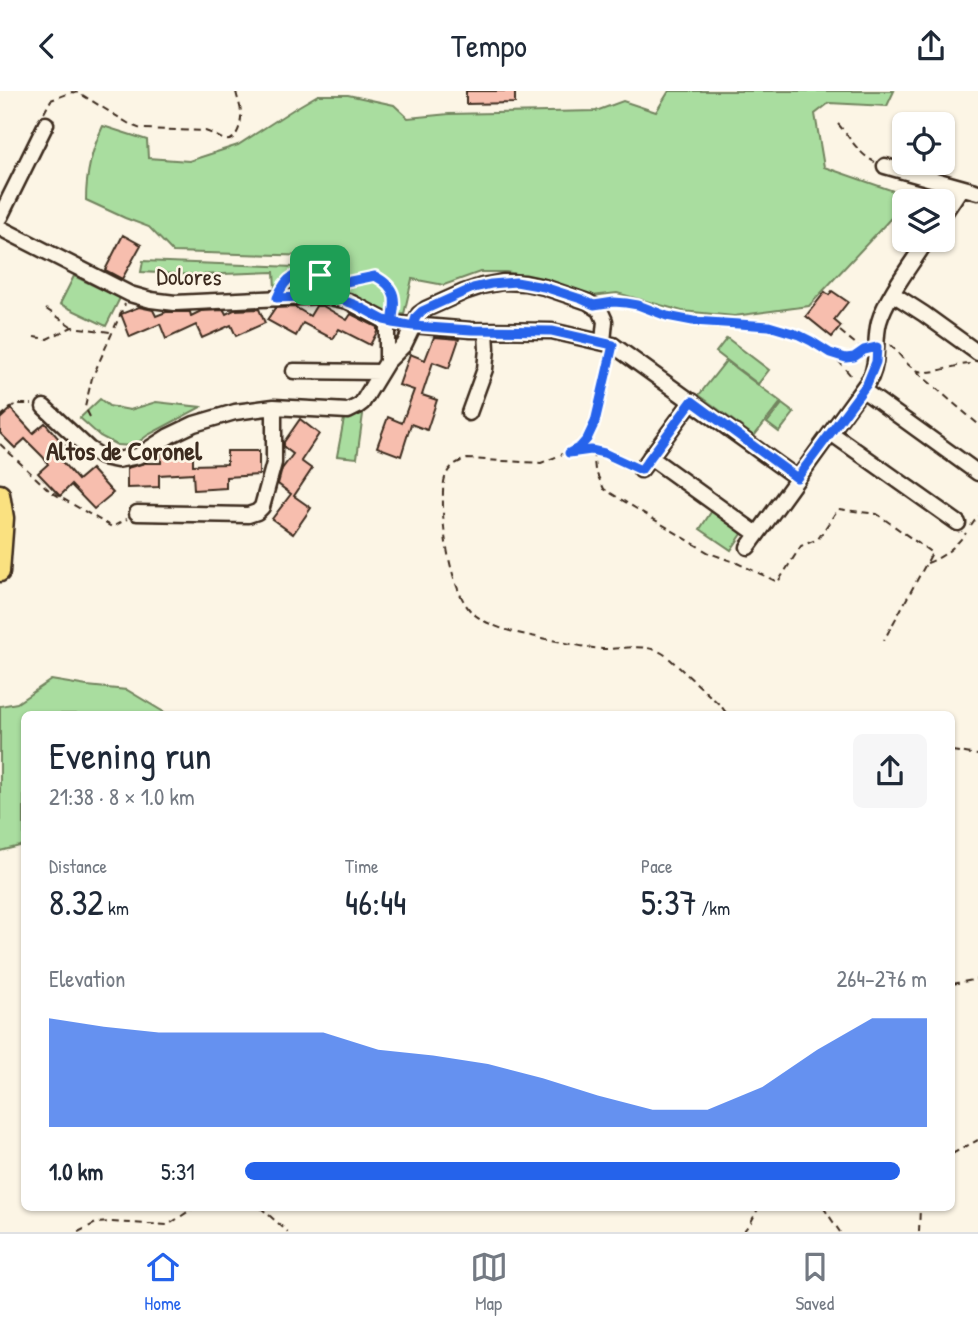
<!DOCTYPE html>
<meta charset="utf-8">
<style>
body{margin:0;font-family:"Patrick Hand",sans-serif;background:#f6f6f7;color:#1f2937;height:100vh;display:flex;flex-direction:column;font-size:26px;white-space:nowrap}
*{box-sizing:border-box;margin:0}
p{font-size:23px;color:#747a83}
.icon{flex:none;width:38px;height:38px;fill:none;stroke:currentColor;stroke-width:2;stroke-linecap:round;stroke-linejoin:round}
.map{position:relative;flex:1;overflow:hidden}
.details{position:absolute;left:21px;top:620px;width:934px;height:500px;display:flex;flex-direction:column;background:#fff;border-radius:10px;box-shadow:0 2px 5px #0004}
.details>*{flex:none}
.tools{position:absolute;left:892px;top:21px;display:grid;gap:14px}
.tools a{display:grid;place-items:center;width:63px;height:63px;border-radius:10px;background:#fff;box-shadow:0 2px 5px #0004;font-size:35px}
.pin{position:absolute;display:grid;place-items:center;width:60px;height:60px;color:#fff;margin:-30px;border-radius:14px;box-shadow:0 4px 10px #0006}
.round{display:grid;place-items:center;flex:none;width:74px;height:74px;border-radius:10px;background:#f6f6f7}
.summary{display:flex;align-items:center;justify-content:space-between;height:119px;padding:0 28px}
h1{font-size:38px;font-weight:600;line-height:52px}
.figures{display:grid;grid-template-columns:repeat(3,1fr);gap:10px;height:119px;padding:7px 28px}
.figures div{display:grid;align-content:center}
.figures b{font-size:35px;font-weight:600}
.figures small{font-size:19px;font-weight:400}
.figures p{font-size:19px}
.chart{height:196px;padding:14px 28px}
.chart p{display:flex;justify-content:space-between}
.chart svg{width:100%;height:126px;margin-top:7px;fill:#2563eb;opacity:.7}
ul{padding:0 28px;list-style:none;font-size:23px}
li{display:grid;grid-template-columns:112px 84px 1fr;align-items:center;height:52px}
li i{height:18px;border-radius:9px;background:#2563eb}
header{display:flex;justify-content:space-between;align-items:center;height:91px;padding:0 28px;background:#fff;font-size:32px;font-weight:600}
.menu{display:flex;justify-content:space-around;align-items:center;height:98px;border-top:2px solid #e0e1e3;background:#fff;font-size:19px;color:#747a83}
.menu a{display:grid;justify-items:center;gap:4px}
.menu .selected{color:#2563eb}
.map>svg:first-child{display:block}
.green{fill:#a9dd9f;stroke:#72845e;stroke-width:2}
.building{fill:#f7beae;stroke:#3b2a1e;stroke-width:2}
.lines{fill:none;stroke-linecap:round;stroke-linejoin:round}
.minor-casing{stroke:#3b2a1e;stroke-width:19}
.major-casing{stroke:#3b2a1e;stroke-width:23}
.path{stroke:#3b2a1e;stroke-width:2;stroke-dasharray:7 5;stroke-linecap:butt}
.minor{stroke:#fcf5e5;stroke-width:14}
.major{stroke:#fae180;stroke-width:18}
.route-casing{stroke:#fff;stroke-width:14}
.route{stroke:#2563eb;stroke-width:9}
.labels{text-anchor:middle;stroke-width:5;stroke-linejoin:round;paint-order:stroke}
.street-label{font-size:24px;fill:#3b2a1e;stroke:#fcf5e5}
.neighbourhood-label{font-size:26px;font-weight:bold;fill:#3b2a1e;stroke:#fcf5e5}
</style>
<header><svg class="icon" aria-label="back" viewBox="0 0 24 24"><path d="M15 5l-7 7 7 7"/></svg>Tempo<svg class="icon" aria-label="share" viewBox="0 0 24 24"><path d="M12 15V3M7 8l5-5 5 5M5 13v7h14v-7"/></svg></header>
<div class="map">
<svg width="978" height="1141" viewBox="0 0 978 1141">
<rect width="100%" height="100%" fill="#fcf5e5"/>
<filter id="ink" filterUnits="userSpaceOnUse"><feTurbulence type="fractalNoise" baseFrequency=".0143" numOctaves="2"/><feDisplacementMap in="SourceGraphic" scale="14" xChannelSelector="R" yChannelSelector="G"/><feConvolveMatrix kernelMatrix="1 2 1 2 8 2 1 2 1" color-interpolation-filters="sRGB"/></filter>
<g filter="url(#ink)">
<path class="green" d="M669,0h225l-7,15 -58,-3 -14,11 9,53 87,30 -6,4v2l-96,103 -75,10 -52,-5 -65,-18 -25,3 -54,-18 -32,-6h-26l-36,13 -32,-6 -8,35 -13,1 -61,-26h-53l-2,-1 -1,-16 -79,3 -54,-3 2,-11 151,6 17,-11 -138,-4 -24,-25 -24,-9 -39,-18c0,-26 6,-51 17,-74l44,14 1,18 41,3 49,-16 56,-36 24,-14h30l46,10 14,13 41,-4 147,-3 27,-10 33,11z
M74,185l46,22 -14,28 -46,-22z
M727,247l42,32 -11,14 -42,-32z
M726,270l55,41 -27,34 -55,-41z
M100,308l9,7 21,4 26,-8 45,5 -53,28 -15,11 -16,-1 -17,-9 -20,-18z
M782,313l12,9 -15,19 -12,-9z
M364,316l-7,51 -20,-2 7,-37z
M713,418l29,18v7l-11,16 -31,-21z
M51,589l36,6 40,4 40,24h-143v131l-24,6v-145l17,-3z"/>
<path class="building" d="M466,0h49v12l-49,1z
M123,144l18,10 -19,34 -17,-9z
M832,200l16,11 -14,18 7,6 -9,11 -26,-21 19,-24 4,3z
M316,215h7l24,14 4,-6 26,13v5l-7,13 -31,-16 -6,10 -30,-16 -7,13 -29,-16 8,-12 20,-1 15,9z
M139,216l14,3 3,6 10,-4h24l1,4 10,-5 23,-1 2,4 8,-4 25,-1 6,14 -29,13 -5,-11 -29,13 -6,-13 -30,14 -6,-15 -30,13 -9,-23z
M434,246l25,2 -10,29 -16,-6 -11,33 15,5 -10,30 -16,-6 -10,32 -24,-9 11,-30 14,6 12,-33 -15,-5 11,-31 15,6z
M11,318l22,24 12,-10 21,24 -10,8 22,25 13,-11 22,24 -19,16 -23,-24 -11,11 -22,-23 10,-9 -5,-7 -18,-18 -10,9 -15,-15v-14z
M300,328l19,15 -18,27 11,8 -18,27 17,12 -18,26 -21,-15 19,-25 -13,-10 4,-15 11,-15 -9,-7v-5z
M193,358v16l34,-1v-13h32v24l-33,2v11l-32,2 -1,-17 -34,2v12l-32,1v-20l18,-5h16v-10l5,-3z"/>
<g class="lines">
<g class="minor-casing">
<path id="minor" d="M885,75l93,26
M943,124l18,-27
M0,126l46,-93
M0,137l130,66 21,6 24,3 149,-7 24,5 36,19 16,4 71,6 81,1 61,14 184,133
M893,203l31,20 54,39
M387,230v41
M294,280l86,1
M863,299l115,83
M44,316l45,42 13,8 15,3 21,-4 31,-20 25,-12 41,-12 39,-5 74,4 10,-5 4,-3 25,-41 17,-17 15,-31 7,-5 38,-17 18,-6 21,-4 22,1 19,4 44,15 12,8 5,11 -2,21
M469,322l16,-44 2,-20 -1,-18
M831,342l127,90
M650,366l107,77
M641,379l51,-69
M137,422l111,2 9,-3 5,-5 12,-44v-56
M748,456l123,-170c8,-18 3,-36 8,-55 7,-25 34,-60 48,-82"/>
</g>
<g class="major-casing">
<path id="major" d="M0,403l4,24 -4,54"/>
</g>
<path class="path" d="M44,22l7,-13 21,-8 7,1 52,32 10,4 64,2c8,2 15,8 21,9 11,2 16,-18 15,-27 0,-7 -4,-14 -5,-22
M838,33c11,12 21,31 37,38
M281,195c20,-26 40,-5 61,-3 8,0 14,-4 22,-6 21,-5 33,15 30,34
M610,211c24,-2 44,12 67,16 27,5 54,3 81,6 22,2 57,15 74,30 7,7 14,16 21,24
M46,218l25,17
M840,240l23,19
M34,246l13,2 25,-12 38,5
M890,254c9,7 14,18 24,24 13,9 40,-5 56,-5
M831,262c17,5 19,6 33,-3
M610,268l-15,63 -8,17 -7,8 -39,16 -74,-4c-27,7 -24,27 -24,51 0,26 10,89 32,105 20,15 47,19 71,24 18,3 39,9 58,10 18,0 41,-6 58,4 7,4 14,12 20,17 13,12 26,24 39,36l6,8
M917,281l61,52
M0,326l15,-13h17
M90,326l-5,-10 7,-29 33,-74
M0,353l51,48 61,35 15,-8
M593,360l2,19 9,19 105,64 28,10 41,19 23,-36 17,-7 20,-30 39,5 55,39 -48,87
M573,361c15,-1 28,-2 42,5 5,2 10,6 15,9
M971,435l7,-10
M927,472c17,-6 28,-16 39,-30
M952,660l26,4
M952,893l26,-5
M952,1063l26,-14
M260,1116l28,25
M823,1116l17,25
M78,1141l18,-9 15,-1 57,3 27,-18
M743,1141l8,-10 8,-15
M919,1141l1,-25"/>
<use href="#minor" class="minor"/>
<use href="#major" class="major"/>
</g>
</g>
<g class="lines" filter="url(#ink)">
<g class="route-casing">
<path id="route" d="M320,184c-24,-4 -34,0 -43,23l47,-2 16,3 16,6 28,15 29,6 58,4 81,1 61,14 -18,77 -8,17 -7,8 -11,6 22,-3 13,3 37,17 51,-69 105,77 70,-94 9,-22 1,-15 -13,3 -10,7 -8,1 -16,-5 -19,-12 -12,-6 -30,-9 -76,-5 -26,-5 -29,-11 -12,-2 -12,-1 -20,3 -13,-6 -37,-12 -28,-5 -25,2 -18,4 -51,23 -6,6 -3,9 -21,-3c4,-23 6,-35 -17,-47l-34,7 -21,-8"/>
</g>
<use href="#route" class="route"/>
</g>
<g class="labels">
<g class="street-label">
<text transform="translate(189 186) rotate(1)" y="8">Dolores</text>
</g>
<g class="neighbourhood-label">
<text x="124" y="369">Altos de Coronel</text>
</g>
</g>
</svg>
<div class="tools">
<a><svg class="icon" aria-label="locate" viewBox="0 0 24 24"><circle cx="12" cy="12" r="6"/><path d="M12 2v4M12 18v4M2 12h4M18 12h4"/></svg></a>
<a><svg class="icon" aria-label="layers" viewBox="0 0 24 24"><path d="M12 4l9 5-9 5-9-5zM3 14l9 5 9-5"/></svg></a>
</div>
<div class="pin" style="left:320px;top:184px;background:#1e9e55"><svg class="icon" aria-label="arrive" viewBox="0 0 24 24"><path d="M6 21V4h12l-3 4 3 4H6"/></svg></div>
<section class="details">
<div class="summary"><div><h1>Evening run</h1><p>21:38 · 8 × 1.0 km</p></div><a class="round"><svg class="icon" aria-label="share" viewBox="0 0 24 24"><path d="M12 15V3M7 8l5-5 5 5M5 13v7h14v-7"/></svg></a></div>
<div class="figures">
<div><p>Distance</p><b>8.32<small> km</small></b></div>
<div><p>Time</p><b>46:44</b></div>
<div><p>Pace</p><b>5:37<small> /km</small></b></div>
</div>
<div class="chart"><p><span>Elevation</span>264–276 m</p>
<svg viewBox="0 0 160 44" preserveAspectRatio="none"><path d="M0 44V6L10 9L20 11L30 11L40 11L50 11L60 17L70 19L80 22L90 27L100 33L110 38L120 38L130 30L140 17L150 6L160 6V44z"/></svg>
</div>
<ul>
<li><b>1.0 km</b>5:31<i style="width:96%"></i></li>
</ul>
</section>
</div>
<nav class="menu">
<a class="selected"><svg class="icon" aria-label="home" viewBox="0 0 24 24"><path d="M3 11l9-7 9 7M6 9v11h12V9"/></svg>Home</a>
<a><svg class="icon" aria-label="map" viewBox="0 0 24 24"><path d="M3 6l6-2 6 2 6-2v14l-6 2-6-2-6 2zM9 4v14M15 6v14"/></svg>Map</a>
<a><svg class="icon" aria-label="saved" viewBox="0 0 24 24"><path d="M7 4h10v16l-5-4-5 4z"/></svg>Saved</a>
</nav>
